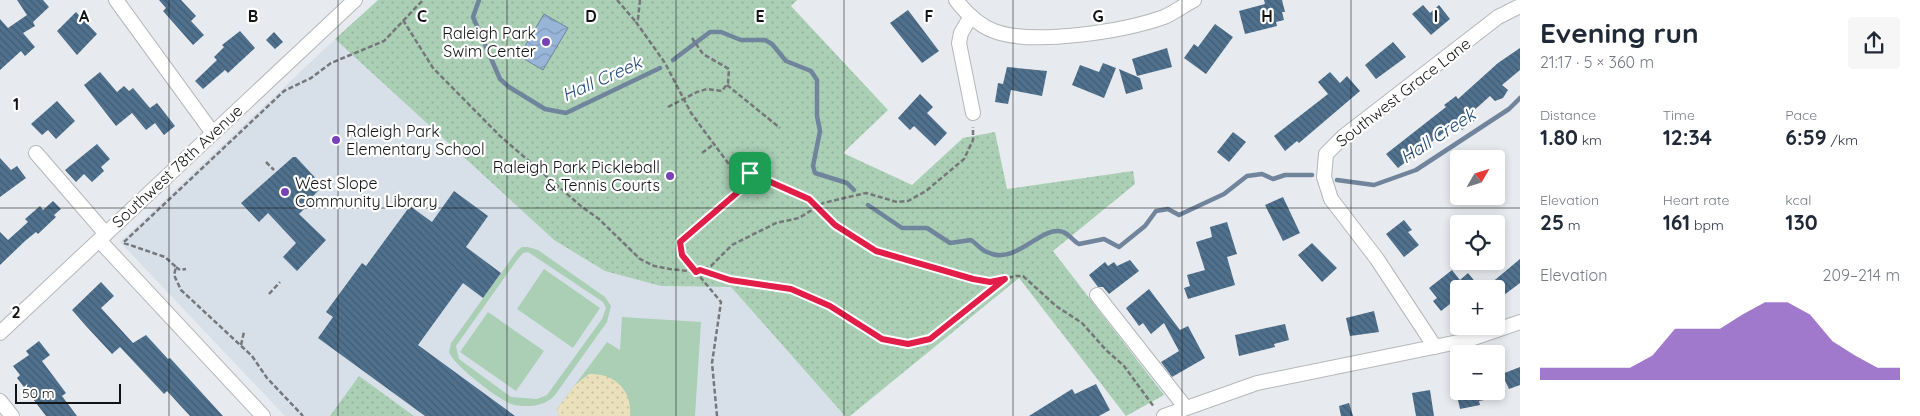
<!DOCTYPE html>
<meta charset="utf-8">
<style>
body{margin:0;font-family:Quicksand,sans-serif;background:#f6f6f7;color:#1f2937;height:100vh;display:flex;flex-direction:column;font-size:19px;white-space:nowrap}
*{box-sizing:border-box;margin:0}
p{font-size:16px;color:#747a83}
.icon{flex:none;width:28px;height:28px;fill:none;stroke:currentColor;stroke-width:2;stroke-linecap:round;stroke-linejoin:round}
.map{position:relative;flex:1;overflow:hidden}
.side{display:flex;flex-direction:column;background:#fff;width:400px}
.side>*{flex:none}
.needle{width:32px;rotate:51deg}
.buttons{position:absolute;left:1450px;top:150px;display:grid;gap:10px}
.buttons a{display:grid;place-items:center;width:55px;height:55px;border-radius:5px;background:#fff;box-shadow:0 2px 8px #0003;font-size:25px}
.scale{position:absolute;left:15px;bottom:12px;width:106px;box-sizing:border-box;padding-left:5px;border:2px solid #121314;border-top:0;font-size:14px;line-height:18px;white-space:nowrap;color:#121314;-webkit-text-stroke:4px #fff;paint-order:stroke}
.pin{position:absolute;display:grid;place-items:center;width:42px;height:42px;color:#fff;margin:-21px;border-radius:10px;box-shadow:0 2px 8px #0006}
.round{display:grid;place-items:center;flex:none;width:52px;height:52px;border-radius:5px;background:#f6f6f7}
.headline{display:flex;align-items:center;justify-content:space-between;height:85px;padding:0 20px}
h1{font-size:28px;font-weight:700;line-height:38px}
.metrics{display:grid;grid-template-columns:repeat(3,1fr);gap:8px;height:85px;padding:5px 20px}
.metrics div{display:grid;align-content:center}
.metrics b{font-size:21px;font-weight:700}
.metrics small{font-size:14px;font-weight:400}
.metrics p{font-size:14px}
.chart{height:140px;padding:10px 20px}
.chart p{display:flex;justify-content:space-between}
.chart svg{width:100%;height:90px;margin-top:5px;fill:#7941b8;opacity:.7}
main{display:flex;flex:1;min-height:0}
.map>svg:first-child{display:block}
.built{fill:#d7e0e9}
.grass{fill:#aacfb5;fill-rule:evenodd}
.sand{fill:url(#sand-dots)}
.park{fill:url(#park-dots)}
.water{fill:url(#water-waves);stroke:#70849c}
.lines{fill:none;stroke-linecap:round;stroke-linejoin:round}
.stream{stroke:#70849c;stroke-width:4.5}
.building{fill:url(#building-back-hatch)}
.minor-casing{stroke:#b4b8bb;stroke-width:16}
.path{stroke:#75777a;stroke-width:2.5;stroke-dasharray:5 2.5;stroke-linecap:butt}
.minor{stroke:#fff;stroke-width:14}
.route-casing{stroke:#fff;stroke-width:10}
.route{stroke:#e11d48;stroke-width:6}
.grid{fill:none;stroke:#121314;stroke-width:1;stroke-opacity:0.55}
.poi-dot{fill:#7941b8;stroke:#fff;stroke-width:2}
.labels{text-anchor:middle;stroke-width:4.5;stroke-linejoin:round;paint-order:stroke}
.poi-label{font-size:16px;fill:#121314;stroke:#fff;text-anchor:end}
.street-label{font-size:16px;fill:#121314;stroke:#fff}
.water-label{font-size:18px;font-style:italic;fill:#234b79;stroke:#fff}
.grid-label{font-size:16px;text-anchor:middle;font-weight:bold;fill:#121314;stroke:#fff;stroke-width:4.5;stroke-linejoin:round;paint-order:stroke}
</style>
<main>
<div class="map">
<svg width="1520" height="416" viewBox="0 0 1520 416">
<defs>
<pattern id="sand-dots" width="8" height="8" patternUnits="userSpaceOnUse" patternTransform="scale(1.25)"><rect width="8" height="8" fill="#eae0bb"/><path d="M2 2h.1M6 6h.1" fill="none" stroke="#c8bfa0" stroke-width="1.8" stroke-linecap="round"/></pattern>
<pattern id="park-dots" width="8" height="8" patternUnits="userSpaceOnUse" patternTransform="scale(1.25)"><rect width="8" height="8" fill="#aacfb5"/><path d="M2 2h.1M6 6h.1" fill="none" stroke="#91b19b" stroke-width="1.8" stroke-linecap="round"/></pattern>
<pattern id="water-waves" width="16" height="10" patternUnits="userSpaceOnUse" patternTransform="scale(1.25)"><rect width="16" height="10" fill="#98b4d7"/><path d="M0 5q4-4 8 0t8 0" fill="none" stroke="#829ab8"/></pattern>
<pattern id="building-back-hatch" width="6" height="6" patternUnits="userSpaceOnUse" patternTransform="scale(1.25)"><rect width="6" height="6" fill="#50718e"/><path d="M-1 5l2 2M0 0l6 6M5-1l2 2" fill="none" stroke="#415c73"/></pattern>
</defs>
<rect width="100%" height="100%" fill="#e7eaee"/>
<path class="built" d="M335,39l219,201 107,46 70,1 114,129h-560l-165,-174z"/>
<path class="grass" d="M522,247h6l10,3 67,47 6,9 -4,16 -52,73c-10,12 -29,13 -44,9 -13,-5 -58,-39 -62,-52l2,-9 66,-92zM528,252l75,50 3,6 -4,11 -55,76 -10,4 -26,-2 -52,-38 -3,-13 61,-86 6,-7z
M544,269l56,39 -27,40 -56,-39z
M488,312l56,39 -28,40 -56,-39z
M622,317l79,5 -6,94h-136l-2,-7 50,-67 13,8z"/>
<path class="sand" d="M589,374c26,-1 43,16 41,42h-71l-2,-7 18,-24z"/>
<path class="park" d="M378,0h419l-6,6 97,104 -45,43 69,32 51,-47 32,-6 12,57 126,-18 2,13 -82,67 111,144 -38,21 -107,-138 -169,138h-5l-114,-129 -70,-1 -56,-15 -51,-31 -219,-201z
M359,376l55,40h-84z"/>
<path class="water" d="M544,14l24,14 -25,42 -24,-14z"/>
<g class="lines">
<path class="stream" d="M479,0l-6,17 27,62 9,8 36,22 21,4 94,-45
M673,60l37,-28h11l20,8h24l7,4 14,17 25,10 6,9v36l3,15 -7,35 2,7 32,10 7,7
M1337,180l37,5 42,-15 93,-61 11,-11
M868,205l34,23h25l23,15 21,-3c6,4 10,10 16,12 29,15 54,-28 76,-20 6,2 10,9 16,12l25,-5 15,8 26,-21 11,-15 12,-2 11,6 45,-21 23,-18 15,-2 11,5 12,-4h27"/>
</g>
<path class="building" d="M17,0h26l6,7 -16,15 2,4 -12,7 12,14 -10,9 -4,-5 -21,19v-51l8,9 19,-13z
M159,0h22l15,16 -5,5 13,14 -11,10 -30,-34 3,-3z
M1264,0h18l3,12h-3l2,8 -8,2 1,4 -32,8 -6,-23 26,-7z
M1423,5l7,8 9,-8 11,14 -19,16 -19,-21z
M908,10l31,41 -17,12 -32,-40z
M76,12l21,22 -20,21 -20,-24z
M1215,24l18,13 -27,37 -22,-16 10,-14 4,3z
M240,31l15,17 -27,25 -3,-3 -22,19 -8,-8 22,-21 -3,-3 10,-10 -2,-2z
M274,32l9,10 -8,7 -9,-9z
M1393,42l13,15 -30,22 -11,-14z
M1167,48l5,19 -35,9 -5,-17z
M1520,48v22l-18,15 6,5 -5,8 -8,3 -5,-5 -20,18 5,6 -13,10 -6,-7 -58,45 -12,-14 60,-47 -2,-2 12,-9 2,3 40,-36z
M1103,63l13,5 -12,30 -32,-13 8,-20 19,7z
M1007,67l40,4 -5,25 -31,-6 -3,14 -13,-2 3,-19 5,1z
M1119,69l21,9 3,11 -17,5z
M100,72l17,20 7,-6 5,5 4,-3 17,20 7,-5 18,23 -11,9 -9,-12 -9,7 -14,-17 -16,13 -32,-41z
M1330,72l10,11 7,-7 13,15 -61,52 -2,-2 -12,10 -11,-15 54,-42 -10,-12z
M920,94l13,13 -6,6 20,20 -12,13 -21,-20 -4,4 -12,-12z
M57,101l18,20 -19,18 -8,-9 -6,5 -11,-11z
M1233,132l13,10 -17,20 -12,-10z
M97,144l13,15 -9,8 3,4 -12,11 -8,-8 -8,8 -11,-12z
M293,157h3l27,29 -12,12 2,2 -14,14 27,26 -29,31 -14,-14 13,-14 -28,-30 -9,9 -18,-19z
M0,158l11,12 6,-4 9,12 -26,19z
M454,191l34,25 -22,31 35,26 -18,25 -20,-15 -45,62 97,71h-90l-107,-78 15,-21 -7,-5 36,-49 4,3 44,-60 22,16z
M1283,197l17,36 -17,8 -18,-36z
M53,201l8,8 -7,6 2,2 -18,17 -2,-2 -11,9 -25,24v-33l8,8 20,-18 -3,-3 15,-13 3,4z
M1404,220l8,10 -4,2 11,13 -15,12 -18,-23z
M1227,222l10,32 -10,3 8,28 -47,14 -4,-11 6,-2 -3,-11 18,-5 -9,-28 16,-5 -2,-10z
M1312,243l25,25 -15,14 -24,-27z
M1520,259v24l-24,18v-12h-12z
M1130,260l9,11 -30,23 -6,-7h-5l-9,-12 16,-13 3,4 6,-4 3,4z
M1452,270l8,10 8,-7 9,11 -6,5h-12v8l-18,14 -8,-10 4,-3 -8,-10z
M101,282l13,14 -13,12 32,35 13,-8 22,24 2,-1 53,58h-33l-23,-25 -3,3 -44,-47 -8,7 -26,-28 -14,-16z
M1149,289l31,41 8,-4 17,32 -33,19 -11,-15 18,-11 -15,-28 -13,11 -8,-11 -4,3 -13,-18z
M1374,311l5,21 -29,4 -4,-18z
M1285,324l4,16 -15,4 1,3 -36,9 -4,-21z
M39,341l11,14 -8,6 24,32 -4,3 15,20h-31l-29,-38 3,-3 -7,-9 16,-11 -3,-4z
M1520,367v18l-11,4 -7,-15z
M1096,384l14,26 -11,6h-70l43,-27 3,5z
M1430,390l4,26h-18l-4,-23z
M1456,391h44v6l-21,4 1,4 -20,4z
M1349,403l4,13h-12l-2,-10z"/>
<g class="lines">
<g class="minor-casing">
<path id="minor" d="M116,0l96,132
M956,0c10,13 22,25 38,31 39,15 131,0 170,-14 10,-4 20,-12 30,-17
M971,16l-10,17 -2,10 14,70
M36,153l70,81
M99,240l164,176
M1097,295l89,113
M0,333l355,-333
M1435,347l-58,-88 -46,-60 -7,-22 2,-23 18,-18 154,-119 22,-11
M0,401l12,15
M1164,416l93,-33 211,-43 52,-18"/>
</g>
<path class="path" d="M617,0l19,22
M640,0l-2,19 -2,3 29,41 26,50 37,50 70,29 11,7 26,26 41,26 97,28 17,3 26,-6h7l33,30 26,17 24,27 18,16 30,41
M403,20l30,48 67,68 82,71 17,12 41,40 14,7 16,3 26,3 15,-6 21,-21 44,-22 23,-5 24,-15 43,-10 31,9 11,-1 18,-10 38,-32 9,-19v-13
M727,85l53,43
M668,107l29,-15 10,-3 15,2 6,-8 1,-14 -26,-15 -11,-16
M702,153l12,-9
M266,162l8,8
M124,242l160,-151 27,-13 20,-15 53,-22 39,-41
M124,243l41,14 11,10 -2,8 7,15 71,66 15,22 36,38
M176,267l4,3 6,-1
M700,270l30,10 61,9 39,17 52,33 26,5 22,-5 74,-59
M269,294l11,-12
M241,345l3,-13
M717,416l-5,-53 9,-61 -39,-47 -2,-13 58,-50 12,-19"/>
<use href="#minor" class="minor"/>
</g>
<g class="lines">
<g class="route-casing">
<path id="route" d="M750,173l59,26 26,26 41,26 97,28 17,3 15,-3 -75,60 -22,5 -26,-5 -52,-33 -39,-17 -61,-9 -30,-10 -4,2 -14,-17 -2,-13 58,-50z"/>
</g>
<use href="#route" class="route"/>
</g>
<path class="grid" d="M169,0v416M338,0v416M507,0v416M676,0v416M844,0v416M1013,0v416M1182,0v416M1351,0v416M0,208h1520"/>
<g class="poi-dot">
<circle cx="546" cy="42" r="5"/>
<circle cx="336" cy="140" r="5"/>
<circle cx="670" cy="176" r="5"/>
<circle cx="285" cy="192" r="5"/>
</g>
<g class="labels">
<g class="poi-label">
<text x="536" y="39">Raleigh Park<tspan x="536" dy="18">Swim Center</tspan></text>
<text x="346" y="137" text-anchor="start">Raleigh Park<tspan x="346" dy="18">Elementary School</tspan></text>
<text x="660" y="173">Raleigh Park Pickleball<tspan x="660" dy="18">&amp; Tennis Courts</tspan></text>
<text x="295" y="189" text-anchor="start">West Slope<tspan x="295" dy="18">Community Library</tspan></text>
</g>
<g class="street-label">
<text transform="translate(1403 92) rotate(-38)" y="6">Southwest Grace Lane</text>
<text transform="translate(177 166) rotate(-43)" y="6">Southwest 78th Avenue</text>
</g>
<g class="water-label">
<text transform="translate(602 79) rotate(-24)" y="6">Hall Creek</text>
<text transform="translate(1438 136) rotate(-33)" y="6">Hall Creek</text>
</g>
</g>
<g class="grid-label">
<text x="84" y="22">A</text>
<text x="253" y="22">B</text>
<text x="422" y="22">C</text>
<text x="591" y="22">D</text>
<text x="760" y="22">E</text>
<text x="929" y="22">F</text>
<text x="1098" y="22">G</text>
<text x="1267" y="22">H</text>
<text x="1436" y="22">I</text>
<text x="16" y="110">1</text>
<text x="16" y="318">2</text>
</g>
</svg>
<div class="buttons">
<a><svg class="needle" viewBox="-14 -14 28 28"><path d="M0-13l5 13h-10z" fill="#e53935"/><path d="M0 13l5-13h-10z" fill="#747a83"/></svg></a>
<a><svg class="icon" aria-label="locate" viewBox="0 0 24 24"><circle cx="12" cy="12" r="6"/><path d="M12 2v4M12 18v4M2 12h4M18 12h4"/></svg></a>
<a>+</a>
<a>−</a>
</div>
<div class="scale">50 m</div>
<div class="pin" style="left:750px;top:173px;background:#1e9e55"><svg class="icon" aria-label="arrive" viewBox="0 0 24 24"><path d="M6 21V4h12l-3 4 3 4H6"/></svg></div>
</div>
<section class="side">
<div class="headline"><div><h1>Evening run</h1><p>21:17 · 5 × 360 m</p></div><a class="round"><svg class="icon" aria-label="share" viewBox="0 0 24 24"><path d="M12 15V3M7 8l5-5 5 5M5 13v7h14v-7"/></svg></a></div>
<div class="metrics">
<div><p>Distance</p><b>1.80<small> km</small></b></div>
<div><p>Time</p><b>12:34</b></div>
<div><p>Pace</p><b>6:59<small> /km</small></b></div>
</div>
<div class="metrics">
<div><p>Elevation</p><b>25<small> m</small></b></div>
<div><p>Heart rate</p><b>161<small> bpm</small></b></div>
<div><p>kcal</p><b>130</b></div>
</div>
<div class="chart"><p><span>Elevation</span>209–214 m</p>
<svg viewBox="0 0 160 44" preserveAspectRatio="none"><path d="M0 44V38L10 38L20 38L30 38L40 38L50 32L60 19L70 19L80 19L90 12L100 6L110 6L120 12L130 25L140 32L150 38L160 38V44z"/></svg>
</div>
</section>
</main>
